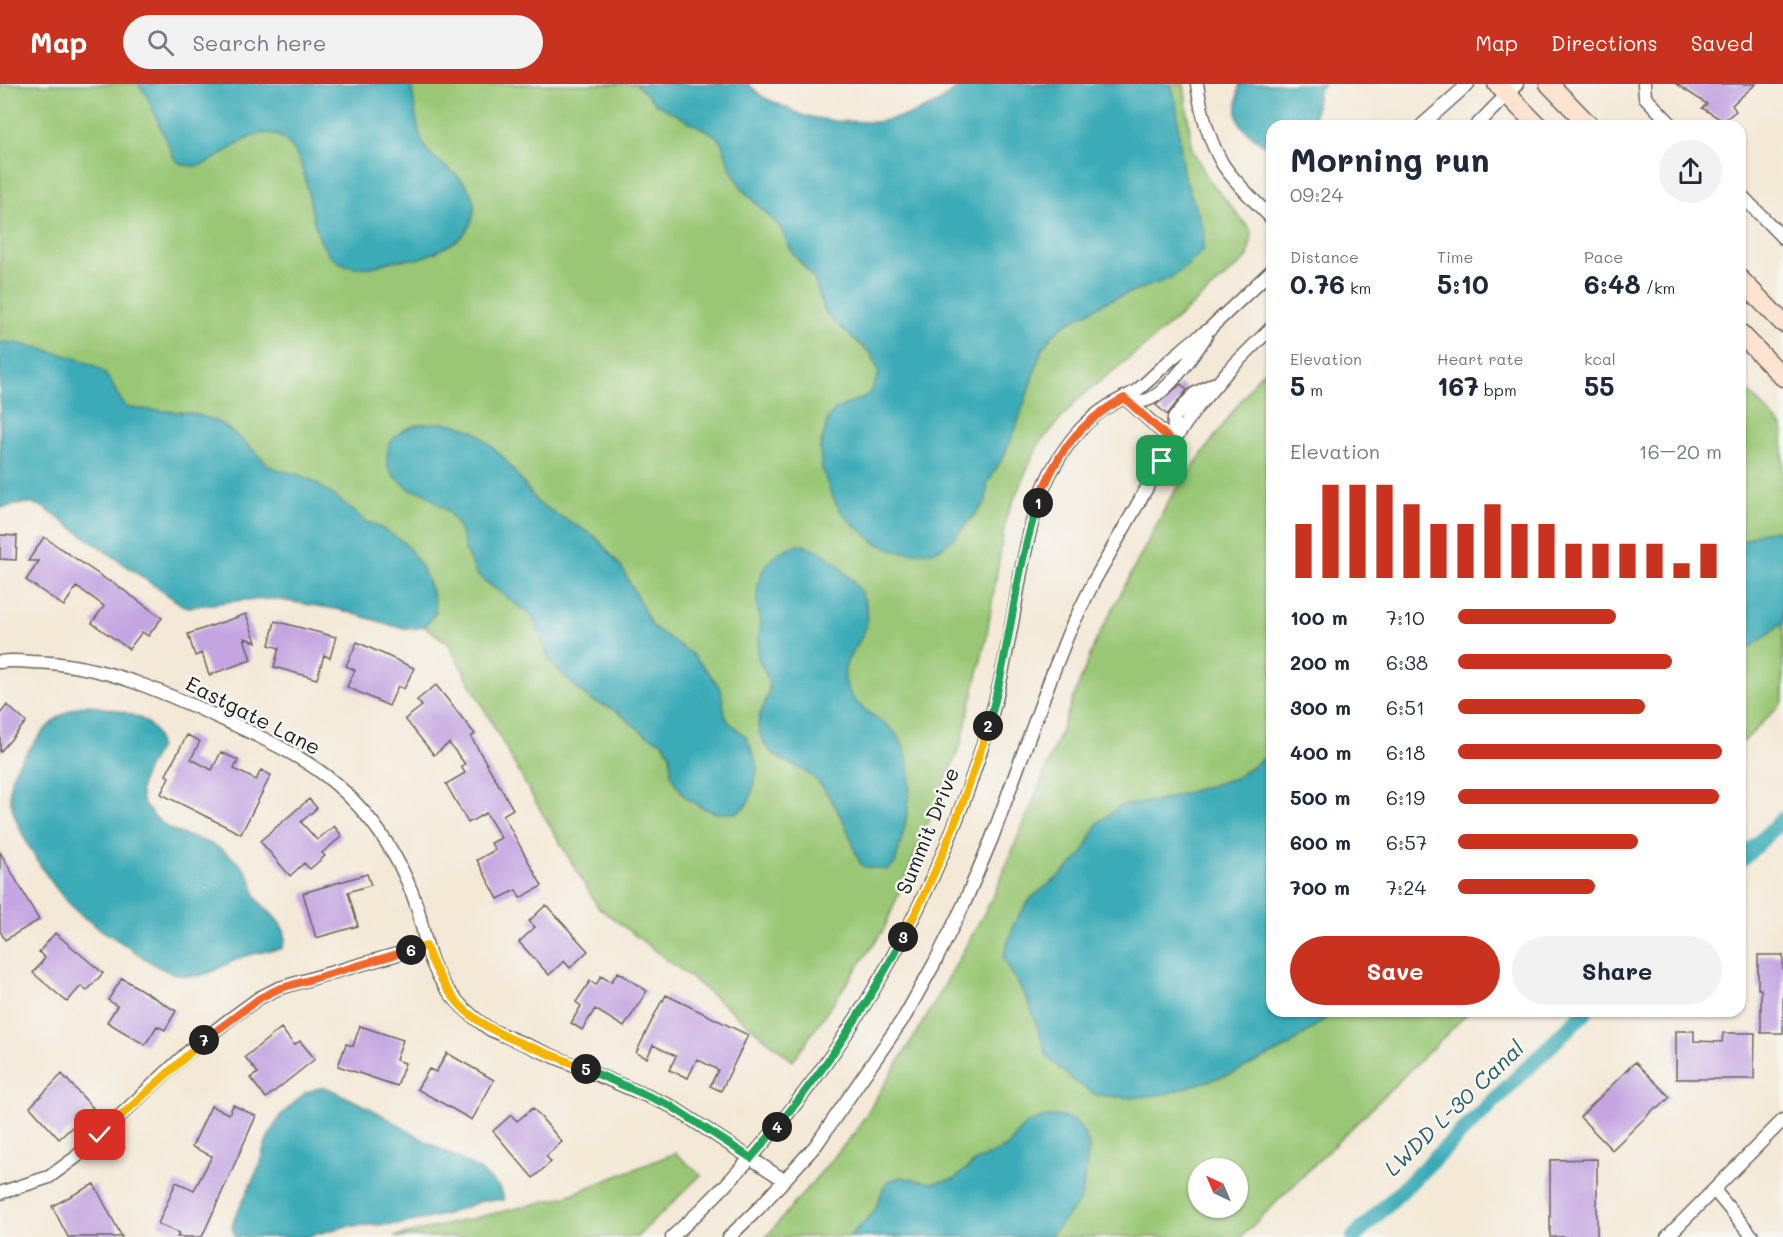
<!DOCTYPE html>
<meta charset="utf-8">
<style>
body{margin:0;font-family:Mali,sans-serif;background:#f2f2f3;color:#1f2937;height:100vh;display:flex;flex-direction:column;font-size:22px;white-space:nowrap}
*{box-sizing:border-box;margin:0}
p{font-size:20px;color:#747a83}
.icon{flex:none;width:33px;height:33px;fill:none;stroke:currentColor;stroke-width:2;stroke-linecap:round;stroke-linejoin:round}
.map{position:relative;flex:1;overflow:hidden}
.side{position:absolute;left:1266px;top:36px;width:480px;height:897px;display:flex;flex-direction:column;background:#fff;border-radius:18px;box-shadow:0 2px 4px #0004}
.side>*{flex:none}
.needle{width:39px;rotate:316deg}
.controls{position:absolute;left:1188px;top:1074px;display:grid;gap:12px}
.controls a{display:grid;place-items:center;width:60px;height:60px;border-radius:50%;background:#fff;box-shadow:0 2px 4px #0004;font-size:30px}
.pin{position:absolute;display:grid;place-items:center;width:51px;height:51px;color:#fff;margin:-26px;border-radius:12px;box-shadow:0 3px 9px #0006}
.km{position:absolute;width:30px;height:30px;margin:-15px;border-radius:50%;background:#222;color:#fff;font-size:16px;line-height:30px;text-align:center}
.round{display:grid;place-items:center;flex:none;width:63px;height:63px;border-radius:32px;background:#f2f2f3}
.head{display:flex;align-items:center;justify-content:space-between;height:102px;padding:0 24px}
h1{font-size:33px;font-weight:800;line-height:45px}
.metrics{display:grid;grid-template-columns:repeat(3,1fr);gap:9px;height:102px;padding:6px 24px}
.metrics div{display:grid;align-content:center}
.metrics b{font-size:26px;font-weight:800}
.metrics small{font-size:16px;font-weight:400}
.metrics p{font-size:16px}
.chart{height:168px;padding:12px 24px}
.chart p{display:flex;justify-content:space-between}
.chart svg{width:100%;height:108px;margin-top:6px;stroke:#c8321e;stroke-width:6}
.action{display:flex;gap:12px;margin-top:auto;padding:12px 24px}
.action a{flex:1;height:69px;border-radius:36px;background:#c8321e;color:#fff;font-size:24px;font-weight:800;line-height:69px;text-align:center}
.action a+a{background:#f2f2f3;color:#1f2937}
ul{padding:0 24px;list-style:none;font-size:20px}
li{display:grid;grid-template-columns:96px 72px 1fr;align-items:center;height:45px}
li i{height:15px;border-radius:8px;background:#c8321e}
header{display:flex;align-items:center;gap:36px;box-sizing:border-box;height:84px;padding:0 30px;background:#c8321e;color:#fff}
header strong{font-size:28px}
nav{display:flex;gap:33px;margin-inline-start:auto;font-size:21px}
.search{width:420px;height:54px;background:#f2f2f3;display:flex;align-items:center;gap:15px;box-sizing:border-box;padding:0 21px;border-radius:33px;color:#747a83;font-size:22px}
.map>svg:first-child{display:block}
.green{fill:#9ac775;stroke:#5b7248;stroke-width:1.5;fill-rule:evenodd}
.water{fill:#3babb7;stroke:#2c646a;stroke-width:1.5}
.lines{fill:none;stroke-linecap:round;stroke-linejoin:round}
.canal{stroke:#3babb7;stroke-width:16}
.building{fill:#c4a4e1}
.minor-casing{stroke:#68645d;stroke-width:15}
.secondary-casing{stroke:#68645d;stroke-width:21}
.minor{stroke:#fff;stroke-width:12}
.secondary{stroke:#fee3d1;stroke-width:18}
.split-1-casing{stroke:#fff;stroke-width:12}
.split-2-casing{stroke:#fff;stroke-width:12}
.split-3-casing{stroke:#fff;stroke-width:12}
.split-4-casing{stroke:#fff;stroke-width:12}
.split-5-casing{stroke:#fff;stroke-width:12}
.split-6-casing{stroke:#fff;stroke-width:12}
.split-7-casing{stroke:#fff;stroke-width:12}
.split-8-casing{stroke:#fff;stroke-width:12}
.split-1{stroke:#f0652b;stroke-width:8}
.split-2{stroke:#22a559;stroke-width:8}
.split-3{stroke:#f5b400;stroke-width:8}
.split-4{stroke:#22a559;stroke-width:8}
.split-5{stroke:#22a559;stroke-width:8}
.split-6{stroke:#f5b400;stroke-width:8}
.split-7{stroke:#f0652b;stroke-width:8}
.split-8{stroke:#f5b400;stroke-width:8}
.labels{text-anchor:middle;stroke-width:5;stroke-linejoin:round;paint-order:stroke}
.street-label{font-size:21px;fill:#1c1c1c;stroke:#f6f6f2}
.water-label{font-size:22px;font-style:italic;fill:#2a5c62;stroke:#f6f6f2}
</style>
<header>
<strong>Map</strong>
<div class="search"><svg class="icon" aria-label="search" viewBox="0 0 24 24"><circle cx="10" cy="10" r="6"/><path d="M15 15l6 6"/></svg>Search here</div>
<nav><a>Map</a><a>Directions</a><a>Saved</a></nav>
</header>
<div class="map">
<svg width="1783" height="1153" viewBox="0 0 1783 1153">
<rect width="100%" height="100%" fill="#f6f6f2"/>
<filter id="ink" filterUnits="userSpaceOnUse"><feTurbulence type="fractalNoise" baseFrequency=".0167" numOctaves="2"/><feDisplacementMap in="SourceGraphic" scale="12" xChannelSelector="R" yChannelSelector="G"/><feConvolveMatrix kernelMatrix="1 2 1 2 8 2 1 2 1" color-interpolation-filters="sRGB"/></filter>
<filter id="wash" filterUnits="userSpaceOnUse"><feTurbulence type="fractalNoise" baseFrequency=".008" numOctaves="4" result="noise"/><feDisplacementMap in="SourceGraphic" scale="24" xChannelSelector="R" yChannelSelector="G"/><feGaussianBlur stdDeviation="1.35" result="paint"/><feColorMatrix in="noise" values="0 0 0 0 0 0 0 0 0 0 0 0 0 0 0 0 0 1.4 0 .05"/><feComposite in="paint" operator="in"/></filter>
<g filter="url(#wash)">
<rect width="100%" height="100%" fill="#f4e9d7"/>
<path class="green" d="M0,0h724l103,109 189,-109h168l8,65 15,28 45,55 -4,25 -102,88 -66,52 -42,48 -32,72 -20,122 -25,105 -77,185 -91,132 -102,-83 -93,-71 -67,-113 -83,-151 -288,-199 -160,30z
M1272,278v649h198l-229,226h-475l90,-106 78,-127 59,-107 45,-108 57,-146 76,-146 87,-120zM1198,1084h40v40h-40z
M1740,299l43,45v274l-43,43z
M675,1069l26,22 -64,62h-243l170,-40z"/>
<path class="water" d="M138,0h273c4,18 5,52 16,66 14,18 41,26 46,50 4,16 -5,34 -19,42 -11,7 -26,14 -38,17 -7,1 -15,0 -23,2 -7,1 -14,5 -22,6 -81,8 -44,-99 -89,-129 -35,-24 -71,49 -107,22l-29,-66z
M636,0h112l15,13 41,19 31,5 42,1 32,-7 29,-12 24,-19h209l5,18 7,71 21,57 -1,20 -15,15 -17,13 -63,23 -45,25 -12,11 -9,12 -26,79 -12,28 -16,26 -2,20 -31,35 -12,10 -11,5h-33l-23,-9 -25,-21 -11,-12 -9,-16 -10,-29 -1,-17 8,-30 8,-9 28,-12 6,-5 6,-11 3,-9 -8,-18 -40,-35 -7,-10 -10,-30 -22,-27 -12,-25 -37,-37 -12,-20 -9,-26 -7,-9 -59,-31z
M1239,0h85l-6,7 -5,35h-41v24c-9,-5 -28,-19 -33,-28 -5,-11 0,-27 0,-38z
M6,258c18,1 82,17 95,28 13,10 14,27 27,38l63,5 17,5 14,6 25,20 21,21 10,5 19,4 16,7 35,25 18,16 5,1c11,6 24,12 33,20 16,17 30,46 32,69l-11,14 -12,3 -15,-2 -57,-17 -66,-11 -32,1 -54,7 -7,-2 -141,-99 -14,-3 -27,5v-165z
M439,339l16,1 21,8 28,26 34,45 58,34 26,31 30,58 40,28 17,19 12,16 4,26 3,6 18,16 9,21 2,9 -2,15 -6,19 -5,7 -8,5h-21l-16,-7 -14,-9 -10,-14 -4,-10 -1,-19 -7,-12 -17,-7 -31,-25 -25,-10 -32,-30 -8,-9 -17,-44 -56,-42 -11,-23 -6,-22 -11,-18 -26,-20 -12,-2 -17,-14 -6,-8 -1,-12 2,-11 7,-9 9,-7 16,-5z
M1775,446l8,5v87l-19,16 -24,16v-111l18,-10z
M795,461c17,-1 31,9 44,21 20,20 39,43 22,72 -9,16 -21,27 -15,46 6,21 25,29 41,41 39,31 19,99 8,139l-8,6 -22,-3 -4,-3c-5,-8 -7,-17 -10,-25 -8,-19 -19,-41 -32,-56 -20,-22 -47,-18 -59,-48 -7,-19 9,-31 9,-49 0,-11 -9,-19 -11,-30 -2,-11 3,-21 2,-32 0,-8 -3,-15 -3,-23 -1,-29 11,-46 38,-56z
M88,621c25,5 70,7 71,42 -6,13 -20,32 -18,47 0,6 4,12 8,16 26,33 50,22 79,44 8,6 18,15 22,24 4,7 3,15 8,22 9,12 38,30 23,49 -15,2 -30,4 -44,10 -18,8 -30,19 -51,17 -21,-2 -39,-16 -56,-28 -19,-12 -39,-23 -56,-39 -23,-22 -68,-90 -64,-123 2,-17 14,-30 24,-43 13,-18 31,-35 54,-38z
M1272,669v258h54v7l-39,29 -53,26 -69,21 -34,4 -35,-3 -21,-13 -27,-24 -19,-55 -26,-45 11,-35 17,-25 26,-20 24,-22 17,-33 22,-17 39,-5 76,-23z
M319,1004h9l49,24 50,30 53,28 21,19 3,11h-20l-40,15 -43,9 -54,2 -42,11h-70l-3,-10 3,-10 22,-46 10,-32 13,-23 25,-23z
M1057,1032l13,3 8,6 7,10 4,13 -8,52 -28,33 -6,4h-199l26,-25 10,-25 5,-6 12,-4 31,6 22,-4 22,-18 31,-14 11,-15 9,-8 15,-6z"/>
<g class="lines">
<path class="canal" d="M1740,777l43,-42
M1354,1153l232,-226"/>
</g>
<g id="blocks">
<path class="building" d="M1676,0h80l-24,21 4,6 -13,10 -21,-13 5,-4z
M1181,300l6,6 -20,25 -11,-10z
M0,451l17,1 -1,24 -16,-1z
M44,453l66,45 1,-1 51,37 -14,18 -6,-4 -13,17 -37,-26 12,-17 -21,-15 -7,-4 -12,19 -38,-26 13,-19h-11z
M246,530l10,28 -12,-4 7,22 -42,15 -7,-22 -7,3 -7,-22z
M275,537l61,16 -6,21 -6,-3 -7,24 -43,-12 5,-19 -10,-3z
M357,558l57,26 -10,21 -6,-3 -9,20 -42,-19 8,-17 -9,-4z
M436,601l39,49 -4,3 42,72 -10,6 39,71 -22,12 -4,-8 -18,9 -21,-39 18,-10 -4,-7 10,-5 -15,-25 -18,10 -22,-39 19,-11 -4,-7 4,-2 -16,-21 -15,12 -29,-36 17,-13 -5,-6z
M7,621l19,17 -26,30v-38z
M187,651l13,6 -9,18 21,11 9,-18 17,8 -4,9 22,11 5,-10 10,5 -30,59 -80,-40 8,-17 -3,-2z
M309,715l8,9 -16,14 16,18 17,-14 8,10 -20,17 3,3 -15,13 -6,-6 -14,13 -30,-35z
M0,768l39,68 -34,20 -5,-9z
M367,790l4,11 -23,7 10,34 -42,12 -13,-45z
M546,821l42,46 -18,17 -6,-7 -15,14 -30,-33 16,-15 -6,-6z
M55,849l48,40 -16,18 -6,-5 -14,16 -34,-29 12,-15 -6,-6z
M1758,871h25v78h-22v-44h-3z
M618,888l29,19 -23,36 -29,-18 -13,21 -11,-7 10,-17 -5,-4 14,-21 6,4 5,-9 10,6z
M122,894l54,33 -11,19 -8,-4 -12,19 -38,-23 10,-16 -9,-6z
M666,911l82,40 -27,56 -11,-5 8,-16 -21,-11 -9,19 -19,-8 7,-14 -23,-11 -6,13 -11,-5 26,-53 1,1z
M360,942l43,14 -7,20 9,3 -8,23 -59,-20 8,-22 7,2z
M281,944l13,17 6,-4 15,18 -49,39 -16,-20 8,-5 -13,-16z
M1676,947h18v10l28,1 1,-9h32l-1,46h-78z
M447,969l47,27 -22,40 -55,-31 12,-20 7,3z
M1635,978l35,35 -12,12 -2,-2 -44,43 -32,-33z
M62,990l31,34 -34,31 -29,-32z
M233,1021l23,11 -54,121h-25l2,-4 -21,-9 18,-42 18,8 18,-34 -20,-9 19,-41 18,8z
M533,1024l29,34 -16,14 5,6 -18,16 -40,-47 18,-16 6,6z
M1597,1075v78h-47v-77z
M94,1100l28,53h-54l-16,-31z"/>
</g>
</g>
<g filter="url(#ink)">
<use href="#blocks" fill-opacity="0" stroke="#68645d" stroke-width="1.5"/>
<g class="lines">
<g class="minor-casing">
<path id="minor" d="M1197,0c4,27 12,56 25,79 10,17 36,41 50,56
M1644,0l1,13 28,29
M1421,42l47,-42
M1476,42l41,-42
M1740,110l43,44
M1205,249l67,-63
M1124,313c6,2 14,5 19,4 22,-3 51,-47 63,-65
M1125,314l48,44
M1173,357l1,-23 20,-24 19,-10
M0,578c10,-2 21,-1 32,0 71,1 139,33 203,63 31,15 64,30 91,51 27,21 51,49 68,79 10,17 18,36 24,55 5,19 8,39 16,57 12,27 32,46 57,63l180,76 113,74
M1714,1106l39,47
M0,1109l49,-16 26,-19 112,-105 43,-34 29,-21 18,-9 43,-13 106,-30
M672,1153c156,-141 267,-329 322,-531 12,-44 19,-89 27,-134 8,-38 15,-76 35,-109 13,-22 29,-42 51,-56 9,-6 20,-10 29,-16 16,-12 29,-28 45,-40 9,-9 20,-16 30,-23
M729,1153l29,-28 58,-64 89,-129 29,-52 30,-60 28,-66 58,-158 19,-48 25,-51 79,-139 22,-32 32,-38 45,-45
M1667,1153l116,-117"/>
</g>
<g class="secondary-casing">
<path id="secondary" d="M1497,0l41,42
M1549,0l41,42
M1740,195l43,44
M1740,249l43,44"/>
</g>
<use href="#minor" class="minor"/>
<use href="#secondary" class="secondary"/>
</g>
</g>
<g class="lines" filter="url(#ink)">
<g class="split-1-casing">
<path id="split-1" d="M1038,419c16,-47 42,-82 86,-105l49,44 -11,19"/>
</g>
<g class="split-2-casing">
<path id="split-2" d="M988,642c22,-73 26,-150 50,-223"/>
</g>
<g class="split-3-casing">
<path id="split-3" d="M903,853c36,-68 63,-137 85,-211"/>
</g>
<g class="split-4-casing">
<path id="split-4" d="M777,1043c48,-58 91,-122 126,-190"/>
</g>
<g class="split-5-casing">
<path id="split-5" d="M586,985l85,37 80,52 26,-31"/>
</g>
<g class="split-6-casing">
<path id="split-6" d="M411,866l15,-4c30,87 85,90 160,123"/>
</g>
<g class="split-7-casing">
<path id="split-7" d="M204,956l56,-42 18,-9 133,-39"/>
</g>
<g class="split-8-casing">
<path id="split-8" d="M100,1051l104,-95"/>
</g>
<use href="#split-1" class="split-1"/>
<use href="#split-2" class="split-2"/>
<use href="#split-3" class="split-3"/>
<use href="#split-4" class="split-4"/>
<use href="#split-5" class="split-5"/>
<use href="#split-6" class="split-6"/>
<use href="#split-7" class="split-7"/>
<use href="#split-8" class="split-8"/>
</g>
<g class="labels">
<g class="street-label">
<text transform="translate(253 632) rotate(27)" y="7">Eastgate Lane</text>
<text transform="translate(928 747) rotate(-68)" y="7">Summit Drive</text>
</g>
<g class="water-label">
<text transform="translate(1454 1024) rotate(-44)" y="8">LWDD L-30 Canal</text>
</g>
</g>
</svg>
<div class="controls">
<a><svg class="needle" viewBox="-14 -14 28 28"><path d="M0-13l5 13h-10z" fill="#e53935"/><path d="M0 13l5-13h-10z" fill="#747a83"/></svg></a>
</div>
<div class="pin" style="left:1162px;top:377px;background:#1e9e55"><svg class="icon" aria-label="arrive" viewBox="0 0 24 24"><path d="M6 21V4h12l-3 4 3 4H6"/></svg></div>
<div class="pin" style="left:100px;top:1051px;background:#d93025"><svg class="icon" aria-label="check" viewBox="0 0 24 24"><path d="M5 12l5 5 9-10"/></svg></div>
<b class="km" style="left:1038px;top:419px">1</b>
<b class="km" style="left:988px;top:642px">2</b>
<b class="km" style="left:903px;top:853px">3</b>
<b class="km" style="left:777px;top:1043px">4</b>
<b class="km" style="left:586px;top:985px">5</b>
<b class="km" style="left:411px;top:866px">6</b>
<b class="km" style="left:204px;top:956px">7</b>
<section class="side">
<div class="head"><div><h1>Morning run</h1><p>09:24</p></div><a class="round"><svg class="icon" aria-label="share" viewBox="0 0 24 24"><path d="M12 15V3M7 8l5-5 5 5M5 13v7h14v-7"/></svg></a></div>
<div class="metrics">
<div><p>Distance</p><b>0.76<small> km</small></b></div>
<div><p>Time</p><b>5:10</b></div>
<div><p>Pace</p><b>6:48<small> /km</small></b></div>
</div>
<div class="metrics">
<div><p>Elevation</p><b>5<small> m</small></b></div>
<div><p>Heart rate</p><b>167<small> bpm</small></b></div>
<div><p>kcal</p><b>55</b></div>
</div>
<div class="chart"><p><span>Elevation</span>16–20 m</p>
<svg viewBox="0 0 160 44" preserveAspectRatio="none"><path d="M5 44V22M15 44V6M25 44V6M35 44V6M45 44V14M55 44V22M65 44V22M75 44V14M85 44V22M95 44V22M105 44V30M115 44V30M125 44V30M135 44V30M145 44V38M155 44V30"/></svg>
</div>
<ul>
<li><b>100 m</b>7:10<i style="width:60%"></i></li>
<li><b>200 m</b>6:38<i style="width:81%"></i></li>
<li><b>300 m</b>6:51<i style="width:71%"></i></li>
<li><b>400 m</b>6:18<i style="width:100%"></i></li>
<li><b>500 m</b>6:19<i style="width:99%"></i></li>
<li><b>600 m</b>6:57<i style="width:68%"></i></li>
<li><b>700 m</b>7:24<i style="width:52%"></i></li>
</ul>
<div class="action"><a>Save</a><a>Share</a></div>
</section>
</div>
